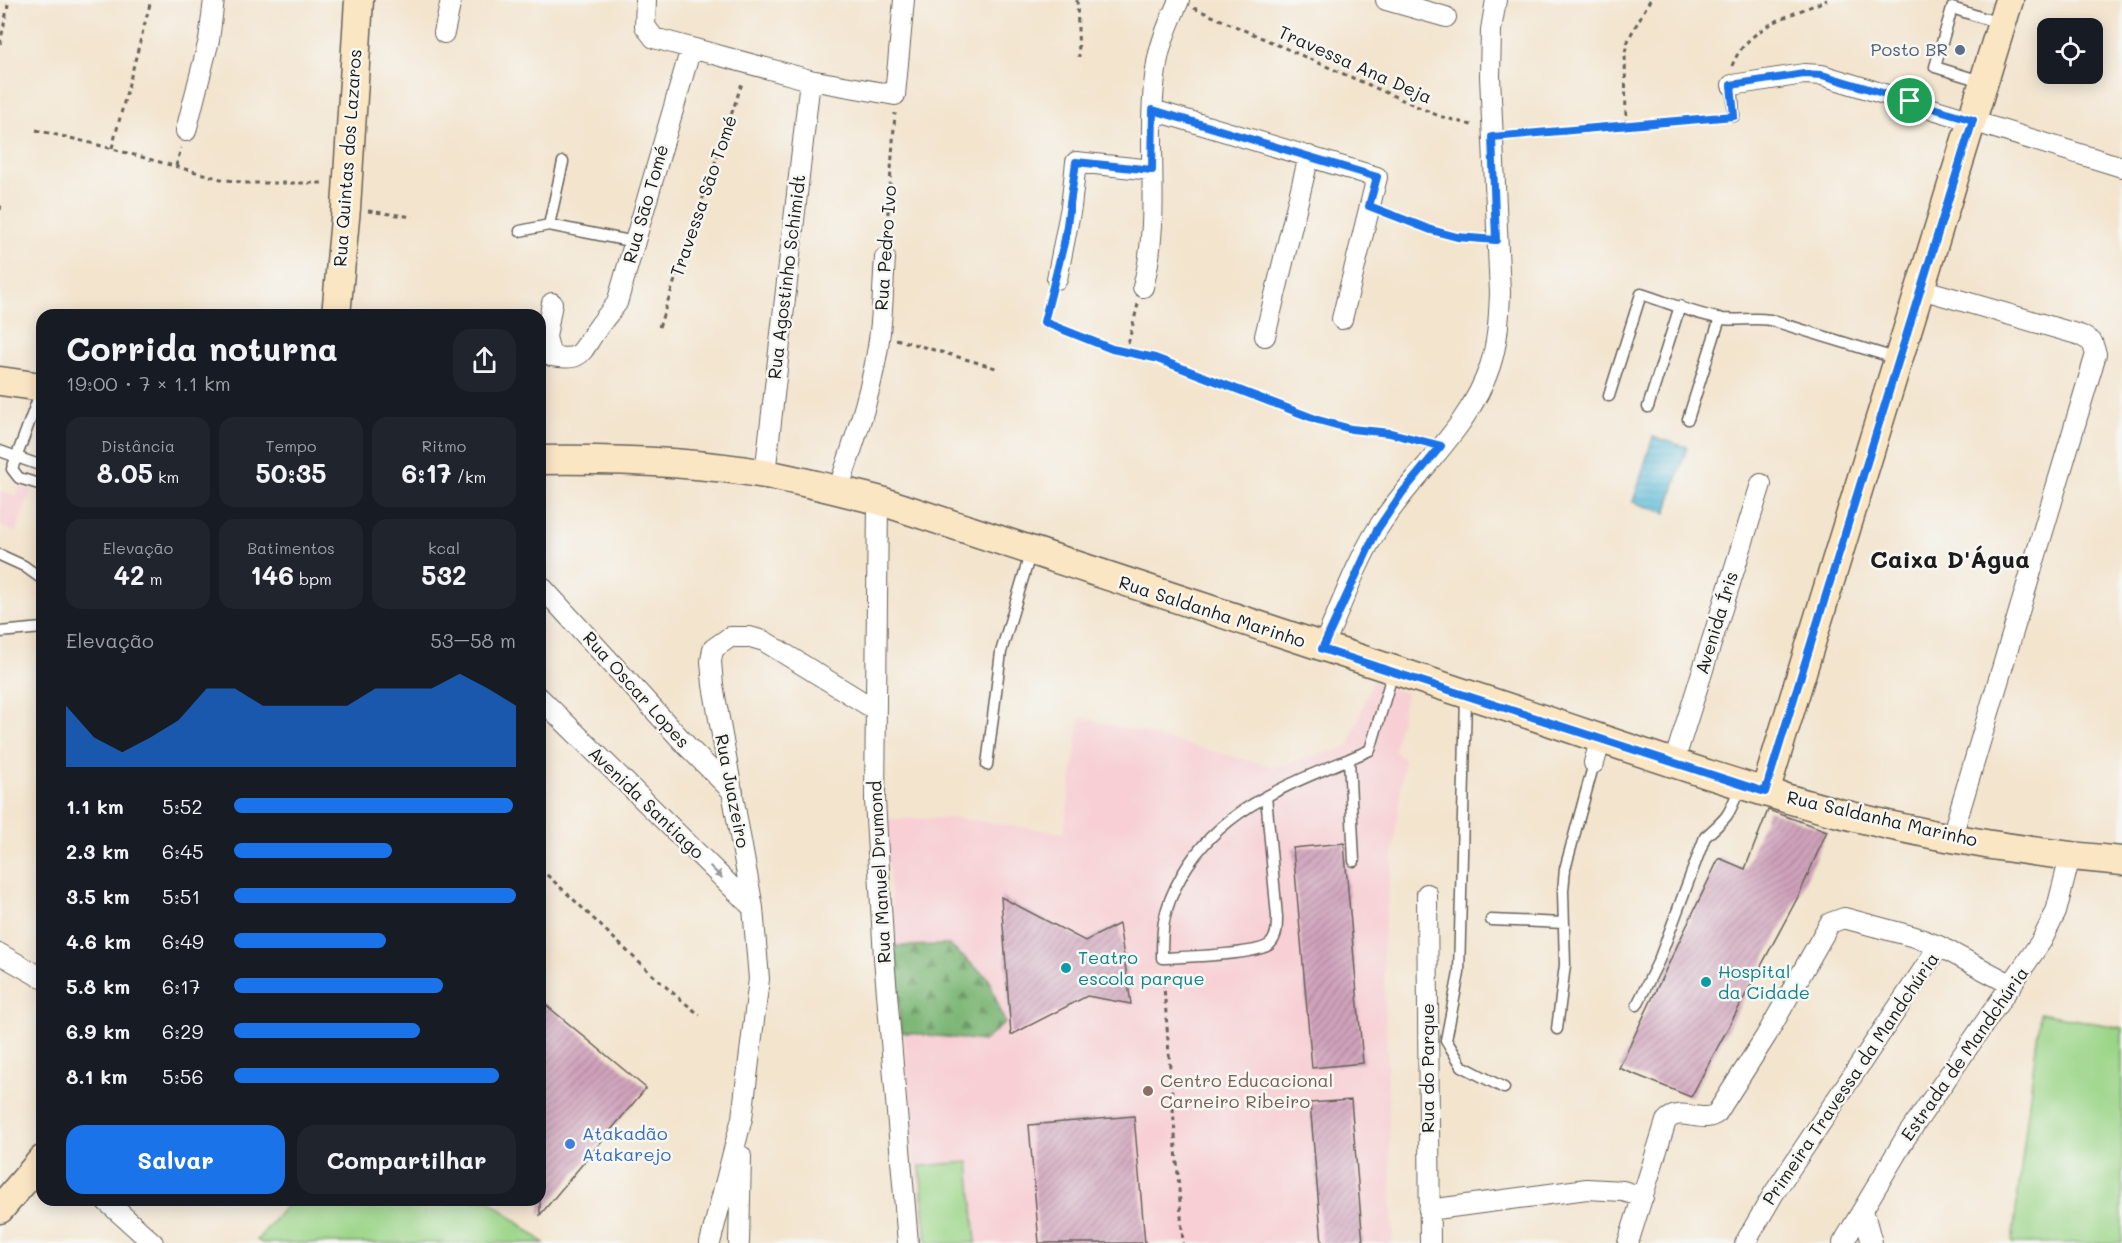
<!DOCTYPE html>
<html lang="pt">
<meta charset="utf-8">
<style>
body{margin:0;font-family:Mali,sans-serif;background:#20242c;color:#f1f3f6;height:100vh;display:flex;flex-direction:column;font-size:22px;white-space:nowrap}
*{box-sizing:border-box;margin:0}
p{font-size:20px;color:#9ea1a6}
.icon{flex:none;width:33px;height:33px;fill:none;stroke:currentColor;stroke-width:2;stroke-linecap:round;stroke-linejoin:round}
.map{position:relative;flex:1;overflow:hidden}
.details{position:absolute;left:36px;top:309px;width:510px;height:897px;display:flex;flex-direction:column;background:#171b24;border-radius:18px;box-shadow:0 3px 15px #0003}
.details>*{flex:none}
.buttons{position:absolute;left:2037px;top:18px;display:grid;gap:12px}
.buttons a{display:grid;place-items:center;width:66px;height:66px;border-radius:12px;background:#171b24;box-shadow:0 3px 15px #0003;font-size:30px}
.pin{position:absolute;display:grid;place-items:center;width:51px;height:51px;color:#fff;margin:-26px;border:3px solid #fff;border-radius:50%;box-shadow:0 2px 6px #0007}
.round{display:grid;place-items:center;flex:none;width:63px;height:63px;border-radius:18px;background:#20242c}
.overview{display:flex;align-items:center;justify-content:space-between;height:102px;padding:0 30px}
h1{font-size:33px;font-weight:700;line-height:45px}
.metrics{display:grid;grid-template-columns:repeat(3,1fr);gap:9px;height:102px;padding:6px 30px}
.metrics div{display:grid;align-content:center;border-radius:15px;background:#20242c;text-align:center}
.metrics b{font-size:26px;font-weight:700}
.metrics small{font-size:16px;font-weight:400}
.metrics p{font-size:16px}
.chart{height:168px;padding:12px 30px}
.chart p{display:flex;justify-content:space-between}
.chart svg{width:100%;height:108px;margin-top:6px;fill:#1a73e8;opacity:.7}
.button{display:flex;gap:12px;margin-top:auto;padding:12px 30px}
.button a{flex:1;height:69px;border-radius:18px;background:#1a73e8;color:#fff;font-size:24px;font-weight:700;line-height:69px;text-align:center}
.button a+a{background:#20242c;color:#f1f3f6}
ul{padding:0 30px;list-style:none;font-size:20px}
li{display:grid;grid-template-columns:96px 72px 1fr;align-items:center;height:45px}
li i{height:15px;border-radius:8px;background:#1a73e8}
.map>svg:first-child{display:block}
.built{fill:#f7cfd4}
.forest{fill:url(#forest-firs);stroke:#4c6948;stroke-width:1.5}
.park{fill:#9bd588;stroke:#5c7852;stroke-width:1.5}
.water{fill:url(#water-rules);stroke:#3b6c7a;stroke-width:1.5}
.building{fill:url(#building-hatch)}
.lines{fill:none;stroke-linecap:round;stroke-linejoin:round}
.lane-casing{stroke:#67625a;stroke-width:13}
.street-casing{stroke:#67625a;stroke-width:22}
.secondary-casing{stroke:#67625a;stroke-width:31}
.path{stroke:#67625a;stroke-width:3;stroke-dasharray:4.5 4.5;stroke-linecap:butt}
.lane{stroke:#fff;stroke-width:10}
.street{stroke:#fff;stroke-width:20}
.secondary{stroke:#fbe6c4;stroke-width:28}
.oneway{fill:#999}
.route-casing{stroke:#fff;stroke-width:12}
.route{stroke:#1a73e8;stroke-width:8}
.service-dot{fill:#5c6f8a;stroke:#f6f6f2;stroke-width:2}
.culture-dot{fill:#0f9aa8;stroke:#f6f6f2;stroke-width:2}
.education-dot{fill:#8d6e63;stroke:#f6f6f2;stroke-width:2}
.shop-dot{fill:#3f7fe0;stroke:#f6f6f2;stroke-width:2}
.labels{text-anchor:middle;stroke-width:5;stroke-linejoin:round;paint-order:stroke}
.service-label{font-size:18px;fill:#4e5e75;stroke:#f6f6f2;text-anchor:end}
.street-label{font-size:18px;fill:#1c1c1c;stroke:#f6f6f2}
.culture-label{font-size:18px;fill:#0d838f;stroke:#f6f6f2;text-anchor:start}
.education-label{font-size:18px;fill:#785e54;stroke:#f6f6f2;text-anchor:start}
.shop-label{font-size:18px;fill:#366cbe;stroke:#f6f6f2;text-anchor:start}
.district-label{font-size:24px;font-weight:bold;fill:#1c1c1c;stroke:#f6f6f2}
</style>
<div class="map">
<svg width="2122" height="1243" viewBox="0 0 2122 1243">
<defs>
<pattern id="forest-firs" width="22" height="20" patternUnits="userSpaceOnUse" patternTransform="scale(1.5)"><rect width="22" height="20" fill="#7cb674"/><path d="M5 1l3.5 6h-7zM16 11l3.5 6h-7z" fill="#65935e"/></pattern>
<pattern id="water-rules" width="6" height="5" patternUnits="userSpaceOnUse" patternTransform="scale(1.5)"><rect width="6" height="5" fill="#5abbd9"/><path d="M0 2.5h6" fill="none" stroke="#4ea0ba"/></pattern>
<pattern id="building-hatch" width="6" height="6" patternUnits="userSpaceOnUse" patternTransform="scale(1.5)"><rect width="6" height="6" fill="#d0a3bc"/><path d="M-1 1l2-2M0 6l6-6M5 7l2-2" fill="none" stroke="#a88498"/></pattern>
</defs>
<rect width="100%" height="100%" fill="#f6f6f2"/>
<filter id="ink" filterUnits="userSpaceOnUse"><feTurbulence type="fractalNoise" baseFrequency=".0167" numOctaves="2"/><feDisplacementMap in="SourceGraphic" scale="12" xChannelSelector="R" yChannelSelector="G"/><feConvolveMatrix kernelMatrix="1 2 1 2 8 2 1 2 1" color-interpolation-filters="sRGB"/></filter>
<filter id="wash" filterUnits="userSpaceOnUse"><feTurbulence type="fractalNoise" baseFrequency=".008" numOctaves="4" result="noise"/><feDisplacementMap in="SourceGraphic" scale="24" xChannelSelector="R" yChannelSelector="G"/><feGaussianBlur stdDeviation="1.35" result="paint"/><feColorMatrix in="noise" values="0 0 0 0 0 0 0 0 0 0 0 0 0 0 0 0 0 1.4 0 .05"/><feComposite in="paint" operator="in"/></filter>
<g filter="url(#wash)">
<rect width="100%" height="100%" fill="#f3e4ce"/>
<path class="built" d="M20,485l12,4 -16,43 -16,-6v-36l16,6z
M1372,681l34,12 -12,58 10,9 -21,178 10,305h-470l-39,-424 73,-1 107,15 16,-116 194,50 74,-20z"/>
<path class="forest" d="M949,945l39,33 17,45 -22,18 -83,-9 -4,-86z"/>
<path class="park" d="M2040,1013l82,15v215h-110z
M969,1162l7,81h-49l-7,-77z
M291,1200h198l55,43h-282l-5,-3z"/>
<path class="water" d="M1653,437l34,10 -21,66 -33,-11z"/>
<g id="blocks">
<path class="building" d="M1768,810l59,21 -28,64 -108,202 -72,-29 100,-210 26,11z
M1344,843l19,220 -51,5 -19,-220z
M1001,897l84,44 34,-17 12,80 -44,-8 -76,39z
M540,1000l106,88 -106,127z
M1351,1100l12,143h-41l-12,-140z
M1134,1116l11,127h-106l-10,-118z"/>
</g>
</g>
<g filter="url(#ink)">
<use href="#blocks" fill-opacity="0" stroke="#67625a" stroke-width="1.5"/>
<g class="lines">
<g class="lane-casing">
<path id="lane" d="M1984,82l-49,-15 17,-59 50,16
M1732,85l2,31
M549,225l14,-63
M520,231l29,-6 86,17
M42,388l-30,81 7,9 23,7
M1609,396l32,-102c26,8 55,21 82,25 16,2 31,-2 47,1l128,39
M1648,407l32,-101
M1688,419l32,-101
M0,451l42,15
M0,555l24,11 18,13
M0,632l42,-4
M1466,697l-7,276 -13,67 16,26 42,22
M1349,759l5,102
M987,765l14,-113 30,-101
M1266,796l11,121c0,10 0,20 -7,27 -12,11 -88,13 -108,14 0,-12 0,-25 2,-37 3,-16 10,-32 18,-46 41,-72 118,-94 188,-125l23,-78
M1491,920l73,3
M1637,1005l22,-45 46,-123c25,-22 24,-22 36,-53
M1557,1029l8,-64 -2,-74 2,-22 29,-106"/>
</g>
<g class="street-casing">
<path id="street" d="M646,0l-1,26 9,12 156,42 85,15 9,-95
M1386,0l60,17
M444,33l7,-33
M1732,85l72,-11 18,1 300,92
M1153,110l224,67 -35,142
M186,131l23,-91 5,-40
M1057,279l14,-72 5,-45 76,8
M1143,287c19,-72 2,-145 13,-217 3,-25 13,-47 23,-70
M1921,289l159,46 12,7 4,12 -144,482
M1265,336l44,-180
M551,356c33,6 29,-4 46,-27 6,-9 14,-18 20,-26l74,-255
M551,356l-5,-19 6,-34
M765,474l45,-394
M838,490c17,-51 36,-104 42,-158 3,-24 3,-49 5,-74
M878,500l-3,300 9,158 24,285
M540,585l147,161 46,46
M1322,649c18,-40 33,-84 56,-121 35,-55 92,-100 112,-162 8,-24 9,-49 10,-73l-10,-217 1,-46 5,-30
M540,698l213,210
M1674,762l87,-278
M1594,763l7,-25
M1427,894l3,349
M0,954l42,24
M105,1200l48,43
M1429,1210l158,-21 36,2 20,6
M1863,1210l9,33
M710,1243l32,-125 17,-139 -6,-71 -40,-223 -2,-24 2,-12 17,-12h20l14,4 110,68
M739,1243l2,-87
M1628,1243l38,-122c14,-16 36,4 51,-8l49,-77 64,-113 14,-5 71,19 24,9 73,39
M1745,1243l29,-50 165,-247
M1843,1243l63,-106 136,-197 14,-28 14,-55"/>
</g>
<g class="secondary-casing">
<path id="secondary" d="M336,315l10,-107 13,-208
M0,381l42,6
M540,460c75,-1 151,1 225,14 38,7 75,17 113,26 204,69 409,135 613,202 116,38 231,80 348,111 92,24 189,40 283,48
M1765,792l244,-792
M0,1209l42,-49"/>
</g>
<path class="path" d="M1077,0l2,57
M1194,8l245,108 36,10
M0,44l9,-44
M1732,66c15,-40 60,-51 95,-66
M1626,124l-1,-72 4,-14 21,-38
M36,130l55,13 130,36 26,4h77
M1512,135l208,-18
M112,148l39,-148
M176,166l5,-18
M0,210l1,-8
M368,211l45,6
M1388,212l43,18 48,8
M886,241l9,-128
M1052,296l-8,26 68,27 43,9 163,63 33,9 39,3 32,8
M659,327l84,-247
M896,339l100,29
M1126,352l12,-48
M540,869c55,48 103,102 160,146
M1163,973l20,270"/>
<use href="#lane" class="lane"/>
<use href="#street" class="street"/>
<use href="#secondary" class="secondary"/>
</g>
<defs><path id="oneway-solid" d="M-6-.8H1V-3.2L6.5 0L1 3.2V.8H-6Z" transform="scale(1.5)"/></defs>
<use class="oneway" href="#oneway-solid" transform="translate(716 872) rotate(44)"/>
</g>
<g class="lines" filter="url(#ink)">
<g class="route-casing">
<path id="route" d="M1804,74l18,1 151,45 -208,672 -443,-143 55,-119 25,-37 39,-47 -51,-13 -39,-4 -33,-9 -163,-62 -43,-9 -68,-27 21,-83 11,-77 76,8 1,-60 224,67 -8,29 62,24 26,7 39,3 -4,-103 242,-21 -3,-31z"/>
</g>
<use href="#route" class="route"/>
</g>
<circle class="service-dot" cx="1960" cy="50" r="6"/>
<g class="culture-dot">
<circle cx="1066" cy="968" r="6"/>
<circle cx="1706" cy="982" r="6"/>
</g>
<circle class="education-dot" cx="1148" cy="1091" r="6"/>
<circle class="shop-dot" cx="570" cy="1144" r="6"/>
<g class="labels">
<g class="service-label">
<text x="1948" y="56">Posto BR</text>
</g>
<g class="street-label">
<text transform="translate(1355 65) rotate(24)" y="6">Travessa Ana Deja</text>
<text transform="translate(348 158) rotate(-86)" y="6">Rua Quintas dos Lazaros</text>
<text transform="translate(704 196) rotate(-71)" y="6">Travessa São Tomé</text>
<text transform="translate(646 204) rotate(-74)" y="6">Rua Sāo Tomé</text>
<text transform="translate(886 248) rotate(-86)" y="6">Rua Pedro Ivo</text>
<text transform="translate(787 277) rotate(-83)" y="6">Rua Agostinho Schimidt</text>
<text transform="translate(1212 612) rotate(18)" y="6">Rua Saldanha Marinho</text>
<text transform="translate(1717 623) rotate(-73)" y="6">Avenida Íris</text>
<text transform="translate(636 690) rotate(48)" y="6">Rua Oscar Lopes</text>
<text transform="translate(732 791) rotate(79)" y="6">Rua Juazeiro</text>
<text transform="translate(646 803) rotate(44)" y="6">Avenida Santiago</text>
<text transform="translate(1882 819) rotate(13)" y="6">Rua Saldanha Marinho</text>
<text transform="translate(880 872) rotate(-93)" y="6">Rua Manuel Drumond</text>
<text transform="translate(1965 1054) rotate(-55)" y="6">Estrada de Mandchúria</text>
<text transform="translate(1428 1068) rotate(-90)" y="6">Rua do Parque</text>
<text transform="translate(1851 1079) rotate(-56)" y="6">Primeira Travessa da Mandchúria</text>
</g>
<g class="culture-label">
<text x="1078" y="964">Teatro<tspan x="1078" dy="21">escola parque</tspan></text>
<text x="1718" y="978">Hospital<tspan x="1718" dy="21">da Cidade</tspan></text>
</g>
<g class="education-label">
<text x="1160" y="1087">Centro Educacional<tspan x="1160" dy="21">Carneiro Ribeiro</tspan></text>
</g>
<g class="shop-label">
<text x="582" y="1140">Atakadão<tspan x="582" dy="21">Atakarejo</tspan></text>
</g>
<g class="district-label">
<text x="1950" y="568">Caixa D'Água</text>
</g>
</g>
</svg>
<div class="buttons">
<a><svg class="icon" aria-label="locate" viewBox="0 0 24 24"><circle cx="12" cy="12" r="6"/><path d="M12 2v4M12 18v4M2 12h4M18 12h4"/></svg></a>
</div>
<div class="pin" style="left:1910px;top:101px;background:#1e9e55"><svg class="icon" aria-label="arrive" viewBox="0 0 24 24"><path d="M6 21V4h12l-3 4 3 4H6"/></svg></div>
<section class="details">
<div class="overview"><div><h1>Corrida noturna</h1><p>19:00 · 7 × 1.1 km</p></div><a class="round"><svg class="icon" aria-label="share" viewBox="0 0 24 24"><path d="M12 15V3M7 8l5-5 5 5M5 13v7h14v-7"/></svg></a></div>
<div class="metrics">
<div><p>Distância</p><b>8.05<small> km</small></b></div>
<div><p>Tempo</p><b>50:35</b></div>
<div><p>Ritmo</p><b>6:17<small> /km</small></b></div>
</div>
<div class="metrics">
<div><p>Elevação</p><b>42<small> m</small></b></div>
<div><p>Batimentos</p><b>146<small> bpm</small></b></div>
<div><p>kcal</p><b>532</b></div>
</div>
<div class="chart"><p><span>Elevação</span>53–58 m</p>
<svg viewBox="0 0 160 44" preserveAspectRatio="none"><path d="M0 44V19L10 32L20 38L30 32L40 25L50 12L60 12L70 19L80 19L90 19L100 19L110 12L120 12L130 12L140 6L150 12L160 19V44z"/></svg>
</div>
<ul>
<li><b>1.1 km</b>5:52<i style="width:99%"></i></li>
<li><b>2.3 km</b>6:45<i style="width:56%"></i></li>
<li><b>3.5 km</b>5:51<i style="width:100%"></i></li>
<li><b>4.6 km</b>6:49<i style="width:54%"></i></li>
<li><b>5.8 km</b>6:17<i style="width:74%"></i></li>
<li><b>6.9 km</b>6:29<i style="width:66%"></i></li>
<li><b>8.1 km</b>5:56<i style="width:94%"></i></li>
</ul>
<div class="button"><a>Salvar</a><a>Compartilhar</a></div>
</section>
</div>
